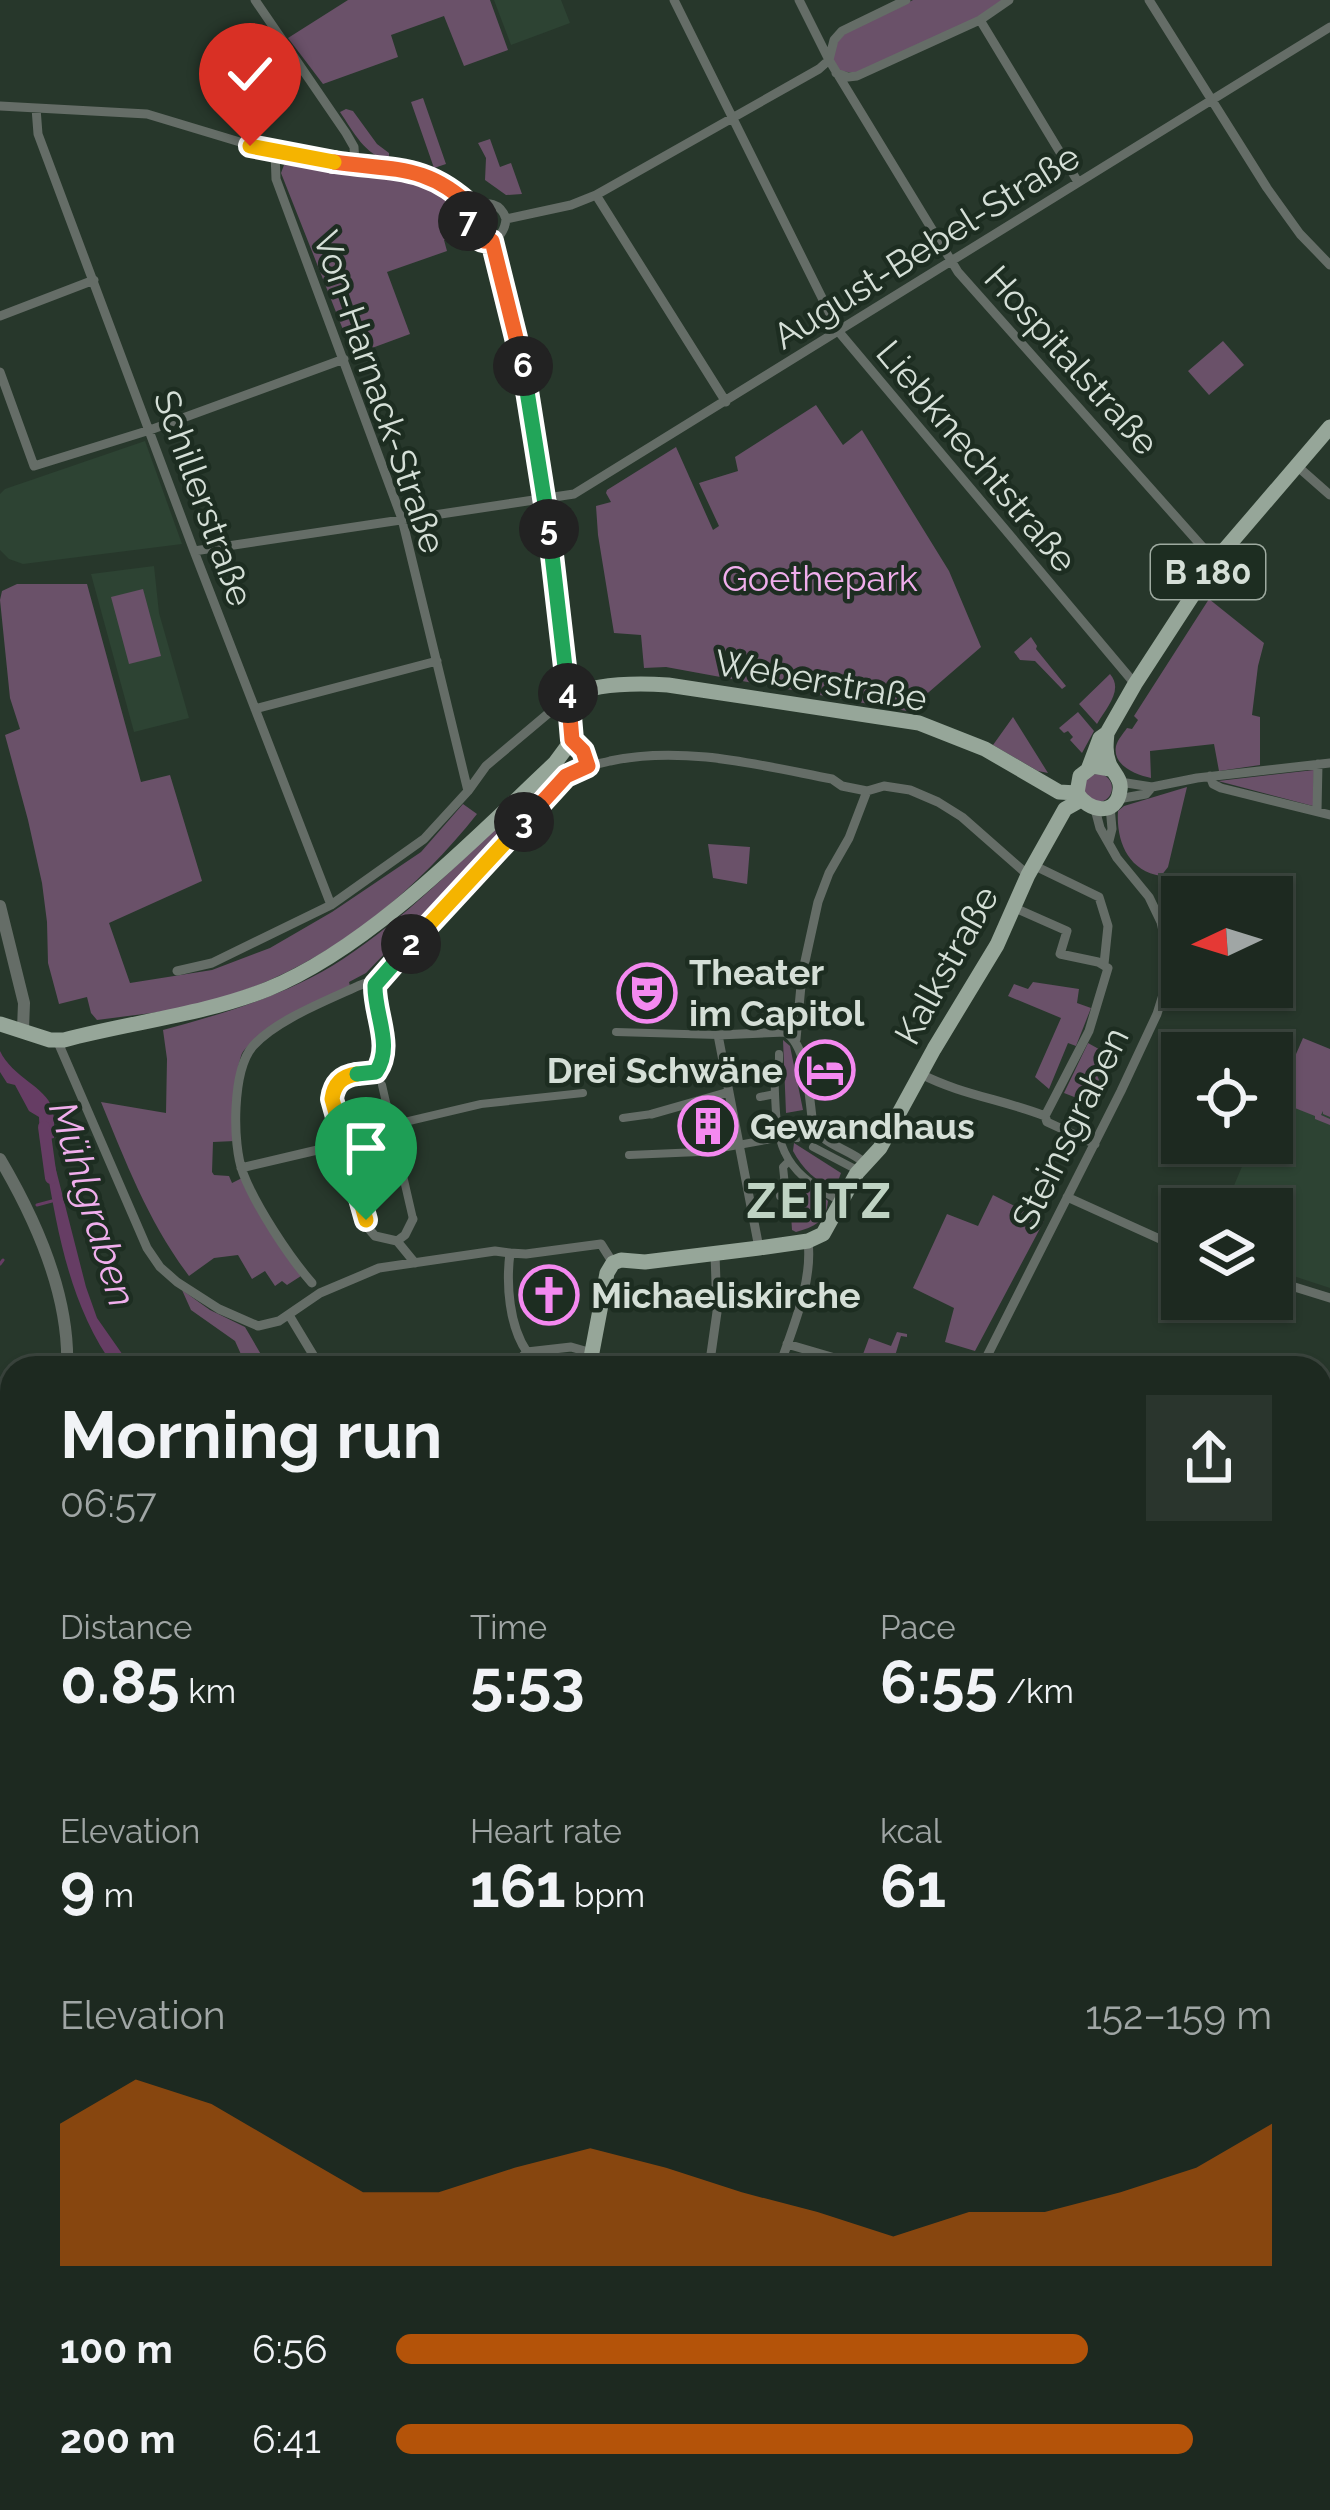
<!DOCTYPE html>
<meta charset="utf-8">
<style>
body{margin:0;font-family:Raleway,sans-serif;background:#2a352d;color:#f1f3f6;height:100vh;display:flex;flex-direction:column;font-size:45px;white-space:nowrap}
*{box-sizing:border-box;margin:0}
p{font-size:39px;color:#a0a6a5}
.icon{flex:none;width:66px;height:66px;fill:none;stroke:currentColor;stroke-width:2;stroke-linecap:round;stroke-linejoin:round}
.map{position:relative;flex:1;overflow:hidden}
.panel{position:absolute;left:0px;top:1356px;width:1332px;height:1155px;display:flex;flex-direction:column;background:#1d2920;border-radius:36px 36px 0 0;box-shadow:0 3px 9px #0004,0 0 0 3px #3b453e}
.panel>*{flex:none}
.needle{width:78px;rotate:266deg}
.fabs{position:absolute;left:1161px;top:876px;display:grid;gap:24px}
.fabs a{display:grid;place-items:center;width:132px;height:132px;border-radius:0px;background:#1d2920;box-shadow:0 3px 9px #0004,0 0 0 3px #3b453e;font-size:60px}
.pin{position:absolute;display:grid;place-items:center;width:102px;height:102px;color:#fff;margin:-123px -51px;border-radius:50% 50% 50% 0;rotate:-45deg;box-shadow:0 0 12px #0007}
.pin .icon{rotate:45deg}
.km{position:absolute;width:60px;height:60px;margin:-30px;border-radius:50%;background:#222;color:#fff;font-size:33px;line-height:60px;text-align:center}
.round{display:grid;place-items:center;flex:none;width:126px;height:126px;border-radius:0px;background:#2a352d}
.summary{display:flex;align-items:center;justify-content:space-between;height:204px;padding:0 60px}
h1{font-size:66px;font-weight:700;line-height:90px}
.metrics{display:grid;grid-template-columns:repeat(3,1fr);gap:18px;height:204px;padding:12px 60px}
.metrics div{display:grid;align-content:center}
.metrics b{font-size:60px;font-weight:700}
.metrics small{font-size:33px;font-weight:400}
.metrics p{font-size:33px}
.chart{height:336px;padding:24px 60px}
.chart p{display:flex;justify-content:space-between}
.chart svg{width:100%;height:216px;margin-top:12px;fill:#b45309;opacity:.7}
ul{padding:0 60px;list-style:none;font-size:39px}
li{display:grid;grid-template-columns:192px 144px 1fr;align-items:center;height:90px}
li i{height:30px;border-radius:15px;background:#b45309}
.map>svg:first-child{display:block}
.built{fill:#2d4333}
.green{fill:#6a5169}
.water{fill:#663d64}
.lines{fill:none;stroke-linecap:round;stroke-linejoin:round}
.stream{stroke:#663d64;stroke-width:3}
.canal{stroke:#663d64;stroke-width:12}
.pedestrian-tunnel{stroke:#415045;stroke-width:8;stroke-dasharray:8 4;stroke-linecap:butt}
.pedestrian{stroke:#656d67;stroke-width:8}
.minor{stroke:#656d67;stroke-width:9}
.tertiary{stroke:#656d67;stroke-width:12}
.secondary{stroke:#818d83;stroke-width:14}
.primary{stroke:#96a699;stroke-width:15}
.split-1-casing{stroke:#fff;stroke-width:24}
.split-2-casing{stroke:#fff;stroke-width:24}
.split-3-casing{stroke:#fff;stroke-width:24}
.split-4-casing{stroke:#fff;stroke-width:24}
.split-5-casing{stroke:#fff;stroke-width:24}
.split-6-casing{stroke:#fff;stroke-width:24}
.split-7-casing{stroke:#fff;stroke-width:24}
.split-8-casing{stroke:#fff;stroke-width:24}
.split-9-casing{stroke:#fff;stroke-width:24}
.split-1{stroke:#f5b400;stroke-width:15}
.split-2{stroke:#22a559;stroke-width:15}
.split-3{stroke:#f5b400;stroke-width:15}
.split-4{stroke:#f0652b;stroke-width:15}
.split-5{stroke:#22a559;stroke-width:15}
.split-6{stroke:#22a559;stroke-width:15}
.split-7{stroke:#f0652b;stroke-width:15}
.split-8{stroke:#f0652b;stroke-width:15}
.split-9{stroke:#f5b400;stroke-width:15}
.labels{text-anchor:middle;stroke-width:9;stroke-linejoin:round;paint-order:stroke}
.shield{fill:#1d2d21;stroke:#9eaaa0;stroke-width:3}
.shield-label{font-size:33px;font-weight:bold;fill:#d5dfd7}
.street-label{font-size:36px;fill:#d5dfd7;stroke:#1d2d21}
.park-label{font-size:36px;fill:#f0aeec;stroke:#1d2d21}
.poi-label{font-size:36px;font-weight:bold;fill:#d5dfd7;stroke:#1d2d21;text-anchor:start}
.water-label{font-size:39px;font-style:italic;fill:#f0aeec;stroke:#1d2d21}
.district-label{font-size:48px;font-weight:bold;letter-spacing:3px;fill:#bfd3c3;stroke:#1d2d21}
</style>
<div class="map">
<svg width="1330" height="2510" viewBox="0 0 1330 2510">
<rect width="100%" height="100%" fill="#27372b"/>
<path class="built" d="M494,0h67l9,23 -59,22z
M145,441l37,103 -159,20 -14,-5 -9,-9v-56l5,-5z
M154,566l5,47 30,105 -55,14 -43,-158z
M1330,1080v208l-58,-19v-60h-48l28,-66h20v-44l43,16z"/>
<path class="green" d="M348,0h142l18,50 -44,16 -20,-50 -53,19 7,22 -75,27 -35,-46z
M913,0h91l-27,19 -119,54 -20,-2 -7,-11 5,-19 8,-7z
M423,98l23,66 -12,4 -23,-66z
M346,109l7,2 24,33 12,9v7c-24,-4 -36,-29 -49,-48z
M490,139l10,28 11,-4 11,31 -16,1 -21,-15 1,-22 -8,-15z
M284,165c32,3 143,11 161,33 8,9 13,24 18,35l-19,7 3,11 -60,21 23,62 -57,21 -72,-182z
M1223,341l21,24 -35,30 -21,-24z
M816,405l27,40 19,-15 87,141 32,76 -74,64 -241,-44 -22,1 -3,-33 -27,-2 -16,-98 -2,-29 15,-4 -5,-9 1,-3 69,-43 37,83 6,-4 -20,-43 39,-12 -3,-14z
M17,584h70l54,198 29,-7 32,106 -93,42 21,60 82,-13 58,-22 62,-36 89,-60 42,-48 14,10c-68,86 -162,160 -270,188 -36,10 -74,13 -110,18l-6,-7 -4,-16 -28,7 -11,-41 -1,-41 -5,-39 -14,-63 -23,-85 15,-6 -10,-31 -10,-98 2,-9z
M143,589l18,67 -32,8 -18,-67z
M1209,599l55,44 -6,23 -6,49 8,2v48l-41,6 -5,-27 -64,7 1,27c-14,-3 -39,-12 -35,-32 2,-7 7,-12 11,-18l5,1 6,-9 -4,-4z
M1031,637l6,9 -1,3 30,37 -4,3 -27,-28 -15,-1 -6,-8z
M1110,674c14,16 -4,34 -13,50l-18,-20z
M1078,712l16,19 -12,22 -12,-13 3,-3 -5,-6 -4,2 -5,-5z
M1013,717l35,56 -10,-2 -45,-26z
M1314,770l-1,36 -95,-25z
M1084 788a14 14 0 1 1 28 0a14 14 0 1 1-28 0Z
M1187,787l-19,80 -7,9c-33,-5 -45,-35 -43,-65l6,-5z
M525,800l3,4 -162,169 -17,9 1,4c-22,12 -103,49 -109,70 -8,26 -6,58 -6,85l-22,1 -1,30 2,3 15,1 3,7 10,-5 59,98 -14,9 -5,-4 -7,5 -10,-15 -13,8 -14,-24 -24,3 -25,18c-41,-55 -62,-111 -88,-174l65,11 1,-54 -4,-29c62,-17 125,-35 180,-71 67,-44 124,-104 182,-159z
M708,844l42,3 -3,37 -34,-6z
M1033,982l46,7 -2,14 14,5 -15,38 -8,-3 -19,46 -14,-12 26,-59 -53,-22 6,-12 14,5z
M1303,1038l27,11v68l-7,-3v-3l-2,4 9,4v6l-15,-6v-3l-43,-17v-30l3,-7 15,6z
M783,1040l7,6 13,64 -17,3z
M1088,1043l18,10 -10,20 3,7 -12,22 -23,-9z
M794,1143l47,30 -6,16c-18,-6 -33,-21 -42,-38z
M792,1180l20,8 16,13c-2,21 -14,26 -32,31l-4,-2 -3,-47z
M993,1195l51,26 -69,130 -30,-9 9,-34 -41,-20 34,-74 31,12z
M182,1290l28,20 35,17 24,41h-40l15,-7 -9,-20 -44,-31z
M897,1332l10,2v3l-6,-1 -9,30 -30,-9 7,-19 22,8z
M1330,1544v110l-10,-3v-105z
M1320,1820l10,1v349l-10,2z
M0,2447l12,9v43h77l2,11h-91z
M501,2499h119l3,11h-110l-10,-6z
M625,2499h72l-19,11h-49z
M759,2499h67l-6,11h-64z"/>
<path class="water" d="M0,1051c12,26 46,36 52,57 3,9 2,21 2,30l-14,3 -1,-24 -10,-6 -14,-26 -8,-2 -7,-11z
M54,1162l32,125 11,31 35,50h-17c-44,-60 -57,-133 -69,-204z
M697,2499h56l-3,11h-72z"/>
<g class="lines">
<path class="stream" d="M37,1205l15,-4
M0,1264l3,-4
M1320,1633l10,5
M0,2418l12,3
M130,2499l3,11
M770,2510l4,-11"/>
<path class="canal" d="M44,1127l7,51"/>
<path class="pedestrian-tunnel" d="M699,1152l28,-5"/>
<path class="pedestrian" d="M616,1032l102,3
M779,1054v7l-5,5c3,70 -3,99 66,135
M755,1070l19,-4
M382,1085l31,134
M760,1097l15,-3
M623,1118l29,-4
M392,1125l89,-21 102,-11
M727,1147l62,-11 8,2
M813,1147l46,24
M629,1155l70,-3
M780,1196l6,-1 -3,-28 6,-6"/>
<path class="minor" d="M255,0l91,133 8,14 1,18
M674,0l165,332 296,352
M799,0l30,60 129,212 257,289
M1149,0l118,188 33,46 30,31
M980,20l98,162
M829,60l5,-20 8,-9 64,-31
M836,73l12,4 9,-1 123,-56 29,-20
M0,106l147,8 116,35 160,25 30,16 20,18
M36,108l2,26 156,417 137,354
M275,152l1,27 126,340 66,272
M596,195l130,207
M473,208l-4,5 -1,14c12,22 36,16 38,-8
M473,208c14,-8 28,-5 33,11
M506,219l65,-14 25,-10 223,-126 10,-9
M0,316l94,-36
M0,372l34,94 116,-36 194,-71
M1297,466l33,29
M194,551l380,-57 756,-467
M255,709l182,-48
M572,740l11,11 5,15
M1210,776l3,8 8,4 109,27
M1120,782l32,5
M1118,799l28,-5 6,-7 45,-9 133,-15
M1317,811l1,-47
M1109,841l3,-12 -2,-23
M1033,865l66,32 9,29 -4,38
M1015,908l52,23 -7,23 38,8 10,6 -19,63 -44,85
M177,971l35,-8 119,-58 93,-66 44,-48 18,-25 83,-70c-18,-154 -35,-306 -77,-455
M796,1039l6,-64 16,-73 11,-29 20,-35 18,-47
M57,1040l90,208 13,19 17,15 42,27 39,17 21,-5 41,-28 59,-25 116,-17 15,2
M376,1073l8,-14v-9l-10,-60 4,-10 188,-204c13,-9 28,-11 44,-15 73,-16 149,4 222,18l10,7 25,5 17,-5 26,4 28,12 24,15 66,58
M376,1073c-24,1 -46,1 -43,32l36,124 6,7 22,5 18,22
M921,1074c38,20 83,26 124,42l2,6 48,22
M652,1114l77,-22
M241,1168l102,-24
M1067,1197l115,52
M397,1241l8,-6 8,-16
M759,1248l-41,-213 67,-3c23,13 24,67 28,93 11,21 35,23 52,38
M1272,1280l58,18
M312,1283c-23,-26 -57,-78 -69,-110 -11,-29 -11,-103 10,-127 23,-26 73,-45 105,-60l8,-3 9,2
M289,1315l32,53
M787,1344l82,24
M592,1353l-21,-6 -44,5c-18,-26 -21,-68 -17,-99l16,1 75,-10 12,19
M488,1368l30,-7 9,-9
M709,1368l8,-56 -2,-58
M779,1368c13,-39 34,-85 29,-127
M981,1368l140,-277 36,-77 9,-29 1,-36 -6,-27 -12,-25 -32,-39 -17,-30 -5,-19
M1320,1424h10
M0,1647l12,-3
M1320,1809l10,2
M1320,2298l10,12
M864,2499l1,11
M1131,2499l2,11"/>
<path class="tertiary" d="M0,906l24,97 -1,26
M0,1159c36,61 70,137 67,209
M1320,2404l10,-1"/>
<path class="secondary" d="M233,2499l2,11"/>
<path class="primary" d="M1107,733c-1,10 -2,20 2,30 3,9 13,15 11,27 -3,27 -32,22 -43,3l3,-17 13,-10 17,3
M1089,767l11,-29 7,-5 28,-49 80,-123 115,-134
M0,1024l50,16h14c67,-18 139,-25 204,-51 103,-42 206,-150 287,-226l17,-23 -3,-44c28,-13 68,-13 99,-11l251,38 66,26 74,43 18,1
M589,1368l18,-95 6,-10 8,-3 24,2 114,-14 49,-7 15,-7 34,-61 23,-25 54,-99 63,-104 31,-70 37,-66 16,-9
M0,2061l12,-4"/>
</g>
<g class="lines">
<g class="split-1-casing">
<path id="split-1" d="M357,1074c-15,2 -23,10 -25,25l34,121"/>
</g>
<g class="split-2-casing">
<path id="split-2" d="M357,1074l19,-2c18,-26 -2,-58 -1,-87l36,-41"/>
</g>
<g class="split-3-casing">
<path id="split-3" d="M411,944l113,-122"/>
</g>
<g class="split-4-casing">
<path id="split-4" d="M524,822l42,-46 22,-10 -5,-15 -11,-11 -4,-47"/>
</g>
<g class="split-5-casing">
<path id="split-5" d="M549,529l19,164"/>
</g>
<g class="split-6-casing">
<path id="split-6" d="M523,366l26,163"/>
</g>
<g class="split-7-casing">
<path id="split-7" d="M468,221c1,13 10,22 24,20l31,125"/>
</g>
<g class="split-8-casing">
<path id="split-8" d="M334,162c60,9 92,1 139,46l-5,13"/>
</g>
<g class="split-9-casing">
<path id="split-9" d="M250,146l84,16"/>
</g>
<use href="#split-1" class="split-1"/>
<use href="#split-2" class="split-2"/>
<use href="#split-3" class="split-3"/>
<use href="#split-4" class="split-4"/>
<use href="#split-5" class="split-5"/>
<use href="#split-6" class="split-6"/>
<use href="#split-7" class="split-7"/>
<use href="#split-8" class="split-8"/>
<use href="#split-9" class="split-9"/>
</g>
<defs>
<g id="theatre-ring" transform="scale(3)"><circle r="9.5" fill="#1d2d21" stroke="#f489f0" stroke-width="1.5"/><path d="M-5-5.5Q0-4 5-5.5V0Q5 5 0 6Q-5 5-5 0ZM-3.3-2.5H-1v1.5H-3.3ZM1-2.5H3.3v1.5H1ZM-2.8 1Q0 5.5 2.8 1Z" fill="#f489f0"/></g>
<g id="hotel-ring" transform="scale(3)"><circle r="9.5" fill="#1d2d21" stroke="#f489f0" stroke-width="1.5"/><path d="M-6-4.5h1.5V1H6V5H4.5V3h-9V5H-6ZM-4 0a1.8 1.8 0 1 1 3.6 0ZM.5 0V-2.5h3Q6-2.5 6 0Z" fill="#f489f0"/></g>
<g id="building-ring" transform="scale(3)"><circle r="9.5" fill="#1d2d21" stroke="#f489f0" stroke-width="1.5"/><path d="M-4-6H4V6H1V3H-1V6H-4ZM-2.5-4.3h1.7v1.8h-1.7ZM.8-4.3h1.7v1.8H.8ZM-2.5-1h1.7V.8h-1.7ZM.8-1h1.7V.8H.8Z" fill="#f489f0"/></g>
<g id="church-ring" transform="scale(3)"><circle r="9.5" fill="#1d2d21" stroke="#f489f0" stroke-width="1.5"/><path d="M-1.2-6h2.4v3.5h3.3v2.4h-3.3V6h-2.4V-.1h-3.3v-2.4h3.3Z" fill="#f489f0"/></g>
</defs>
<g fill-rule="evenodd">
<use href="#theatre-ring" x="647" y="993"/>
<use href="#hotel-ring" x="825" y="1070"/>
<use href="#building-ring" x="708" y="1126"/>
<use href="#church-ring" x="549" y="1295"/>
</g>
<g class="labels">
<rect class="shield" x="1151" y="545" width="114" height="54" rx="9"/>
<g class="shield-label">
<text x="1208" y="584">B 180</text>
</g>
<g class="street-label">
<text transform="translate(926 246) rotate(-32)" y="13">August-Bebel-Straße</text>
<text transform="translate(1072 360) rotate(48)" y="13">Hospitalstraße</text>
<text transform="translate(380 392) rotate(71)" y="13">Von-Harnack-Straße</text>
<text transform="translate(977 456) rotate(50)" y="13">Liebknechtstraße</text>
<text transform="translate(204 498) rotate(70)" y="13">Schillerstraße</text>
<text transform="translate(821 680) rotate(10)" y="13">Weberstraße</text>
<text transform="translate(946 965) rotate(-61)" y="13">Kalkstraße</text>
<text transform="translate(1070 1128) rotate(-64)" y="13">Steinsgraben</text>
</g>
<g class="park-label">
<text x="820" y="591">Goethepark</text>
</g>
<g class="poi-label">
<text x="689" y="985">Theater<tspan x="689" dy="41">im Capitol</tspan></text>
<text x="783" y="1083" text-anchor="end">Drei Schwäne</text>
<text x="750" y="1139">Gewandhaus</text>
<text x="591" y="1308">Michaeliskirche</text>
</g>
<g class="water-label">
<text transform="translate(93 1204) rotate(73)" y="14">Mühlgraben</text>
</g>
<g class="district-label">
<text x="820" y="1218">ZEITZ</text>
</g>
</g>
</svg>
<div class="fabs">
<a><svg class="needle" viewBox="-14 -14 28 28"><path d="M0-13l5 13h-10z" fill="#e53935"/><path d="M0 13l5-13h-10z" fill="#a0a6a5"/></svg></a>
<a><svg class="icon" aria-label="locate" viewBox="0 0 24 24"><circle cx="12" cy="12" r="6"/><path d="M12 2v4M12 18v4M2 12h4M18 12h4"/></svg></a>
<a><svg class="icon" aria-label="layers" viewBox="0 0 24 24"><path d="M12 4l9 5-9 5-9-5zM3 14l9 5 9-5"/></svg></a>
</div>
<div class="pin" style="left:366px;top:1220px;background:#1e9e55"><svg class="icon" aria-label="arrive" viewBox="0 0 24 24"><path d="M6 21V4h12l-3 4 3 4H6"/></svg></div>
<div class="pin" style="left:250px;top:146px;background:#d93025"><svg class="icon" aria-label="check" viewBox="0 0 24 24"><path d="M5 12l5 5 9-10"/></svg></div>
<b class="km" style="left:411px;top:944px">2</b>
<b class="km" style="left:524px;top:822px">3</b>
<b class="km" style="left:568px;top:693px">4</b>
<b class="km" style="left:549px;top:529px">5</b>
<b class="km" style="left:523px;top:366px">6</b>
<b class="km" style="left:468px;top:221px">7</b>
<section class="panel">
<div class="summary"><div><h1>Morning run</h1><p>06:57</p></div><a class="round"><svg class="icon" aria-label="share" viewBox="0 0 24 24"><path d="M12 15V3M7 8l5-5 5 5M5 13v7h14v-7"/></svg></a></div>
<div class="metrics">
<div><p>Distance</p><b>0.85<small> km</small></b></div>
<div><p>Time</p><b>5:53</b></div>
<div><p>Pace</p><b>6:55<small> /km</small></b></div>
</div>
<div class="metrics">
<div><p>Elevation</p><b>9<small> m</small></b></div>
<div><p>Heart rate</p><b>161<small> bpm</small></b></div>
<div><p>kcal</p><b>61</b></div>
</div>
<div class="chart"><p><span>Elevation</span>152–159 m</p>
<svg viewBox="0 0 160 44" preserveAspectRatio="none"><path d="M0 44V15L10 6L20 11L30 20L40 29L50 29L60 24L70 20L80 24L90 29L100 33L110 38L120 33L130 33L140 29L150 24L160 15V44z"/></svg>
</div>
<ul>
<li><b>100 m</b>6:56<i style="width:79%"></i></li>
<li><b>200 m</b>6:41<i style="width:91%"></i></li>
</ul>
</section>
</div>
